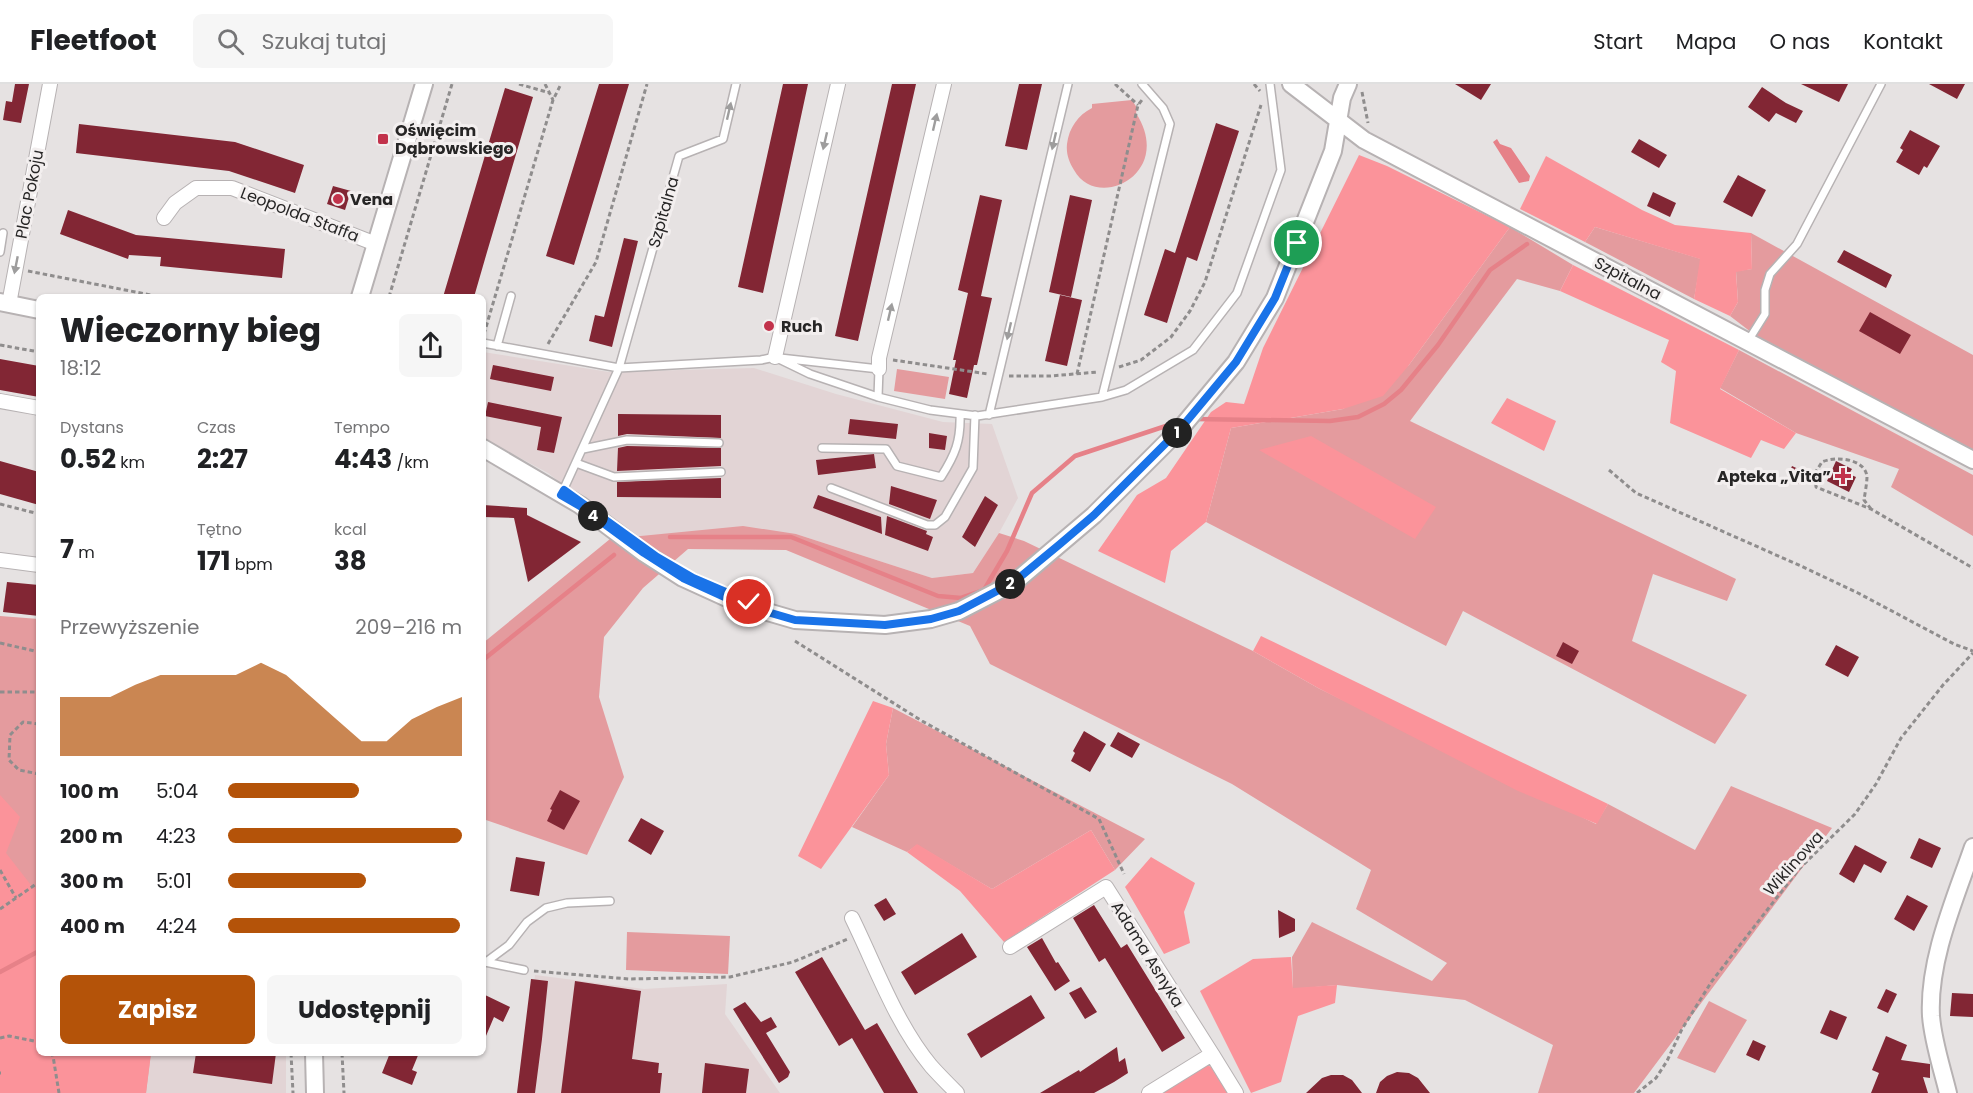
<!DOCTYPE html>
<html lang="pl">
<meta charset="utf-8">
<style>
body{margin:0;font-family:Poppins,sans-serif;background:#f6f6f6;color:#202124;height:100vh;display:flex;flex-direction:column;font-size:22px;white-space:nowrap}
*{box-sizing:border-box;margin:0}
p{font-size:20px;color:#757577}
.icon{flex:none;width:33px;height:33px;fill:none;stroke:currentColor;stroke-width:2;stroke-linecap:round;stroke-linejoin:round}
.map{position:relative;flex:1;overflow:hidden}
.panel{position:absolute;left:36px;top:210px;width:450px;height:762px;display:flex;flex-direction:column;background:#fff;border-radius:9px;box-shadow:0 2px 4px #0004}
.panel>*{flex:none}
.pin{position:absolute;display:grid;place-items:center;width:51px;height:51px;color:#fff;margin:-26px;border:3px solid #fff;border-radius:50%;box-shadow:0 2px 6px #0007}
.km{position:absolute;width:30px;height:30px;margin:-15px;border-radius:50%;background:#222;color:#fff;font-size:16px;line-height:30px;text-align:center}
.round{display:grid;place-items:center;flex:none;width:63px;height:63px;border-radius:9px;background:#f6f6f6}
.headline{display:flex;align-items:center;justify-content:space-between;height:102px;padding:0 24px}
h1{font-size:33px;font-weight:700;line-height:45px}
.stats{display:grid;grid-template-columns:repeat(3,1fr);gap:9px;height:102px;padding:6px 24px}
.stats div{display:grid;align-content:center}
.stats b{font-size:26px;font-weight:700}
.stats small{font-size:16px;font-weight:400}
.stats p{font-size:16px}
.chart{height:168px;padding:12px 24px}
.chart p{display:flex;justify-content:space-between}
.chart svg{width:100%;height:108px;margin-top:6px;fill:#b45309;opacity:.7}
.cta{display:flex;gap:12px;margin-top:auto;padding:12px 24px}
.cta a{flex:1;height:69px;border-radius:9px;background:#b45309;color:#fff;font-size:24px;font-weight:700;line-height:69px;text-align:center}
.cta a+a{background:#f6f6f6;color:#202124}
ul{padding:0 24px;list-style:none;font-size:20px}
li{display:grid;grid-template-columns:96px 72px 1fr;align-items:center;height:45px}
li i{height:15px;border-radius:8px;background:#b45309}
header{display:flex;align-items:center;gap:36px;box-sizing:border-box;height:84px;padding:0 30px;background:#fff;border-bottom:2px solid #e0e0e0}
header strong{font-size:28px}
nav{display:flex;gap:33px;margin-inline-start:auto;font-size:21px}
.search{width:420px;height:54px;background:#f6f6f6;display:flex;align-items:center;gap:15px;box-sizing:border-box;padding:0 21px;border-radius:9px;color:#757577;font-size:22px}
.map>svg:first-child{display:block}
.built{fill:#e2d4d5}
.green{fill:#e49b9e}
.forest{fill:#fb939a}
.water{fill:#e68188}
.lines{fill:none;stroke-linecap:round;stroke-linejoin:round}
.stream{stroke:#e68188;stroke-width:4.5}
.building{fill:#822634}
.service-casing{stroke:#b7b2b3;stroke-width:10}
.minor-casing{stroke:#b7b2b3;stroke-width:16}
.tertiary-casing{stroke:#b7b2b3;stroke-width:20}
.path{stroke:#8f8d8d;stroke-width:3;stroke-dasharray:4.5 3;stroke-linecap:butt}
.service{stroke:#fff;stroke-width:7}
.minor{stroke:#fff;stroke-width:14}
.tertiary{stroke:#fff;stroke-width:16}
.oneway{fill:#9e9d9d}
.route-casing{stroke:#fff;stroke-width:12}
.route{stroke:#1a73e8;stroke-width:8}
.poi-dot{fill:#c2324b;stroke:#f3efef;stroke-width:2}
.labels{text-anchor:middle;stroke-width:6;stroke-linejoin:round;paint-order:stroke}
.poi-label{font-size:16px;font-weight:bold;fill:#272626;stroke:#f3efef;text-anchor:start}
.street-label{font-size:16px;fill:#272626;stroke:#f3efef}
</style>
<header>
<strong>Fleetfoot</strong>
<div class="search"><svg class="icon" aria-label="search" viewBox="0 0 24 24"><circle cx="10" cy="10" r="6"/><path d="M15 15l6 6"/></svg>Szukaj tutaj</div>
<nav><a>Start</a><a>Mapa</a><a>O nas</a><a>Kontakt</a></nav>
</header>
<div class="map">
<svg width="1973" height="1009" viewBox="0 0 1973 1009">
<rect width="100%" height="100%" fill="#e6e2e2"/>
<path class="built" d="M483,268l126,20 145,-4 82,26 107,28 49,2 26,74 -19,35 -26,40 -41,5 -136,-44 -166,4 -82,-65 -65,-35z
M535,891l109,14 83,-5 -2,30 55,79h-261z
M151,969h135v40h-140z"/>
<path class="green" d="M1132,16l5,8 -1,5c39,61 -39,99 -62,57 -5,-8 -8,-16 -7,-26 2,-16 11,-29 25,-36v-4z
M1510,143l63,38 -13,26 -43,-12 -107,142 326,158 -9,22 -74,-27 -21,67 115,54 -32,49 -252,-133 -17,35 -240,-124 25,-94 112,-19 66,-44z
M1595,143l106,32 -7,40 -109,-57z
M1751,149l222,122v96l-209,-109 -34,-26 8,-14 -2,-31 16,-2z
M1739,266l234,125v61l-82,-49 8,-18 -103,-36 -76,-45z
M897,285l52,8 -4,22 -51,-8z
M743,442l53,8 136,44 41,-5 26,-40 25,8 229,110 65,37 278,136 12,-20 87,46 36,-64 101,42 -198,265h-96l15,-48 -88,-45 -128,-15 -44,4 -1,-32 20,-35 120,59 15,-18 -91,-54 15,-39 -139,-86 -242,-120 -20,-38 -184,-76 -98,-1 -45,39 -39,49 -5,60 25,80 -37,78 -104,-36v-176l127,-104z
M0,532l39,3v434h112l-5,40h-146z
M893,624l252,131 -30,31 -24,-40 -99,59 -75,-44 -10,7 -55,-25 37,-52 -3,-31z
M627,848l103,4 -2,38 -102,-4z
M1709,917l38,19 -32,53 -38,-15z"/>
<path class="forest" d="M1359,71l28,11 123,61 -101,138 -26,31 -40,13 -112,19 -25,94 -35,29 -6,32 -67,-32 39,-56 29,-17 45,-66 15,-10 18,2 19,-56z
M1546,72l96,54 33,15 76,8 1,36 -16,3 2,30 -8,14 -36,-17 6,-40 -105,-32 -10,15 -65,-33z
M1573,181l166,85 -19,39 76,44 -12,16 -23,-9 -10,18 -81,-35 6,-52 -15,-9 8,-22 -109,-49z
M1507,314l49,23 -12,30 -53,-28z
M1311,352l125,71 -21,32 -156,-89z
M1261,552l347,168 -11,20 -79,-33 -200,-103 -65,-37z
M873,617l20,7 -7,36 3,31 -68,94 -23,-13z
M0,711l20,22 -14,36 28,36 5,-4v168h112l-5,40h-146z
M1091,746l24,40 -111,72 -44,-51 -53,-39 10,-8 75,45z
M1151,773l44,26 -11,29 6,31 -26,11 -39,-67z
M1291,873l2,31 44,-3 -2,18 -37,13 -17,66 -30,11 -51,-102 53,-32z
M1203,981l11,2 14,26h-68z"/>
<path class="water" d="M1497,55l3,5 11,4 19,28 -1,5 -10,2 -26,-41z"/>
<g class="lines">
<path class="stream" d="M1195,335l135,2 28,-4 26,-13 17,-14 37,-45 52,-75 37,-26
M670,453h121l147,59 23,2 23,-8 23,-39 25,-58 43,-37 106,-35
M483,576l131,-105
M0,888l39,-21"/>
</g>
<path class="building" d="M15,0h14l-8,39 -18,-3 3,-19 6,1z
M599,0h30l-55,181 -28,-9z
M783,0h25l-45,209 -25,-6z
M892,0h24l-58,257 -23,-5z
M1019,0h23l-15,66 -22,-4z
M1455,0h36l-10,16z
M1801,0h47l-9,18z
M1929,0h36l-8,15z
M1762,3l24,16 17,8 -7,12 -20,-10 -7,9 -21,-15z
M505,4l28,9 -46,155 -13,45h-31z
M1216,39l23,8 -42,130 -10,-4 -20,66 -23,-8 21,-66 10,4z
M79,40l156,18 69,23 -9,28 -66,-22 -153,-18z
M1910,46l30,16 -13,22 -3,-2 -5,9 -23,-13 7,-12 -3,-2z
M1639,55l28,16 -8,13 -28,-16z
M1738,91l28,15 -14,27 -29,-15z
M333,102l18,5 -6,19 -18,-6z
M1653,108l23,11 -6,14 -23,-11z
M980,111l22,5 -21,96 11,2 -15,67h-3l-7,33 -18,-4 7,-34h-3l15,-67 -10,-3z
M1070,111l22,5 -21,97 -22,-5z
M68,126l68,25 149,14 -3,29 -122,-12 1,-9 -32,-2 -1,4 -68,-25z
M624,154l14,3 -26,106 -23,-6 6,-26 9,2z
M1844,166l48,25 -6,13 -49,-26z
M1060,211l22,5 -15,66 -22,-5z
M1870,228l41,23 -11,19 -41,-23z
M0,275l39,7v31l-39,-7z
M493,281l61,12 -3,14 -61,-12z
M488,318l74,15 -8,36 -17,-3 4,-23 -56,-11z
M618,330l103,1v23l-94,-4 -9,2z
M850,335l48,5 -2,15 -48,-5z
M929,349l18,3 -2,14 -16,-2z
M627,362l94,2v18l-104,5 1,-23z
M874,370l2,14 -58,7 -2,-15z
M0,377l39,11v33l-39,-11z
M1836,377l16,8 -3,5 7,3 -7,15 -22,-11z
M1792,382l15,7 -5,12 -15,-6z
M721,394v20l-104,-1v-15z
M891,402l46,14 -7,19 -41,-15z
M818,411l63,22 1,17 -69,-26z
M985,412l13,9 -23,42 -13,-10z
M483,421l44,3v7l54,27 -53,40 -14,-64 -31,-1z
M887,432l40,15 -1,3 7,3 -5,14 -43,-16z
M7,498l32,3v31l-36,-4z
M1563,558l16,9 -7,13 -16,-8z
M1836,561l23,12 -11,20 -23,-12z
M1084,647l22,13 -16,28 -19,-11 4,-8 -2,-2z
M1118,648l22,12 -8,14 -22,-12z
M560,706l20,11 -16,29 -17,-9 5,-11 -2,-1z
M641,734l23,13 -13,24 -23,-14z
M1919,754l22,10 -9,20 -22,-10z
M1855,761l32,17 -6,11 -17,-9 -10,19 -15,-9z
M516,773l29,5 -6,34 -29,-5z
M1907,811l21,11 -14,25 -20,-12z
M886,814l10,16 -12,7 -10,-16z
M1094,821l27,43 6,-4 58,94 -23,14 -57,-94 -6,4 -26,-44z
M1278,826l17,9v12l-16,7z
M962,849l15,24 -62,38 -14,-23z
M1042,854l14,25 2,-1 12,19 -15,10 -28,-44z
M822,873l43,73 12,-7 41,70h-34l-32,-55 -13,8 -44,-74z
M531,895l17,2 -6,58 -7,54h-18z
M575,897l66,10 -9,68 27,4 -1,10h4l-2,20h-99z
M1081,903l16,25 -12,7 -16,-26z
M1886,905l11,5 -9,19 -11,-5z
M1952,909l21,1v23l-23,-1z
M483,910l27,13 -7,15 -9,-5 -11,26z
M1031,911l14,23 -64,40 -14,-24z
M745,918l16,20 10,-5 6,10 -11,6 24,39 -2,5 -9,6 -46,-74z
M1830,926l17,7 -10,23 -17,-7z
M1886,952l21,9 -6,15 29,4v14l-7,-1 5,16h-57l8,-20 -7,-3z
M1753,956l13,6 -7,15 -13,-6z
M1117,963l2,15 6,-4 3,15 -14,9 -20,11h-54l39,-23 1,2z
M196,969h80l-4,31 -79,-11z
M390,969h29l-7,17 5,2 -5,13 -30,-12z
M705,979l44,6 -3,24h-44z
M1397,988l12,1 9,5 12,15h-54l4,-11 7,-6z
M1331,991h12l9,5 10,13h-56l16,-15z"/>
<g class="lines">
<g class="service-casing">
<path id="service" d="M0,168l3,-19
M1748,257l17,-27v-24l5,-16 27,-30 84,-160
M483,259l136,25 142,-8 14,-3 35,17 68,23 52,13 47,6 125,-19 24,-7 67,-40 44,-57 44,-123 -11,-86
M497,262l14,-50
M780,274l99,11 -1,28
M1102,313l68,-273 -7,-16 -21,-24
M989,331l79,-331
M822,364l64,1 11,17 44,11c14,-22 20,-36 19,-63
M583,365l44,-9 92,3
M576,379l38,14 107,-5
M831,404l96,37h8l10,-8 28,-49 2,-53
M561,411l58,-127 60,-212 44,-17 13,-55
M485,878l39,8
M486,878l23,-17 18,-23 19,-14 21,-5 43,-2"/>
</g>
<g class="minor-casing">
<path id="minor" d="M164,134l11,-15 21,-15h36l144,56
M9,220l41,-220
M775,273l63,-273
M879,285v-11l65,-274
M0,317l39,7
M0,476l39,5
M852,834c24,49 44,106 79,148 8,9 17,18 26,27
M1010,863l96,-60 106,167
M1149,1009l63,-39 24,39"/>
</g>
<g class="tertiary-casing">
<path id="tertiary" d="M1291,0l73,56 609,320
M360,213l64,-213
M0,218l39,8
M483,364l97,57 64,48 39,25 57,26 55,16 90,5 46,-6 28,-8 56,-29 79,-67 87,-87 55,-66 39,-64 58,-147 9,-53 6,-14
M314,969l1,40
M1948,1009c-6,-25 -15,-51 -17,-77 -3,-56 24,-117 42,-169"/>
</g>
<path class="path" d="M519,0l31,9
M545,0l8,16
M1115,0l23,21
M1254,0l6,7
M1362,8l6,31
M28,187l133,26
M389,213l63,-213
M484,250l69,-234 8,-16
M548,260l48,-82 51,-178
M0,261l39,7
M893,276l95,14
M1119,283l22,-7 30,-23 19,-26 15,-29 56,-177
M1077,290l61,-269 4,-5
M1009,292h41l48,-4
M1609,386l27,23 165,73 57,27 96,51 19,7
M0,420l39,10
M1871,425l-7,-9c1,-7 3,-17 3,-24 -3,-18 -32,-20 -45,-14l-7,11 1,14 55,22 102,59
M795,557l127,80 177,98 25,55
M0,559l39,9
M0,608h39
M39,640l-16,-2 -13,13 -1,25 10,10 20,4
M0,786l16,28
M0,825l39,-27
M534,887l95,8 101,-2 63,-15 55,-23
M0,954l9,-2 30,6
M50,969l3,3 6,37
M291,969l2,40
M342,969l2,40
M0,989h1
M1637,1009l19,-15 11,-17 15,-32 30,-48 87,-112 56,-55 21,-30 25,-46 42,-53 30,-32"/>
<use href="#service" class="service"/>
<use href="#minor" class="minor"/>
<use href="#tertiary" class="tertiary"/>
</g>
<defs><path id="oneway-solid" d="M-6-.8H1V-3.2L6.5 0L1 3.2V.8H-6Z" transform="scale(1.5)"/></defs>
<g class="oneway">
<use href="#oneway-solid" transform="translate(729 27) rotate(-77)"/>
<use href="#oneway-solid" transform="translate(935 38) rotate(-77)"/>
<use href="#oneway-solid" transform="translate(825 57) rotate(103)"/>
<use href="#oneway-solid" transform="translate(1054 57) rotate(103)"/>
<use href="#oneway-solid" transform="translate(16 181) rotate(101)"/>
<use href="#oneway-solid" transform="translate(890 228) rotate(-77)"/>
<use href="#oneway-solid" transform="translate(1009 247) rotate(103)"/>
</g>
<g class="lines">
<g class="route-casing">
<path id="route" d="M749,518l-56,-24 -36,-21 -93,-67 -3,5 19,11 64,47 39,25 57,26 55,16 90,5 46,-6 28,-8 55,-29 46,-38 34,-29 87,-87 55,-66 39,-64 22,-55"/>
</g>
<use href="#route" class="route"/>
</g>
<g class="poi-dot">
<rect x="377" y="49" width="12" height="12" rx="3"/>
<circle cx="338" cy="115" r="6"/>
<circle cx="769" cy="242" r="6"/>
<path d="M1840 383h6v6h6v6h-6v6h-6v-6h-6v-6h6z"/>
</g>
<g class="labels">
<g class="poi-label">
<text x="395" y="52">Oświęcim<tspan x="395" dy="18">Dąbrowskiego</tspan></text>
<text x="350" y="121">Vena</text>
<text x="781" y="248">Ruch</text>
<text x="1831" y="398" text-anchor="end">Apteka „Vita”</text>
</g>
<g class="street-label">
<text transform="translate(29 110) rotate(-79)" y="6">Plac Pokoju</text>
<text transform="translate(663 128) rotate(-74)" y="6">Szpitalna</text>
<text transform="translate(300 130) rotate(21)" y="6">Leopolda Staffa</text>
<text transform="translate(1628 194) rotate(28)" y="6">Szpitalna</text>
<text transform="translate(1793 779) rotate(-48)" y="6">Wiklinowa</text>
<text transform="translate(1148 870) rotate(58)" y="6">Adama Asnyka</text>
</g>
</g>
</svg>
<div class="pin" style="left:1297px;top:159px;background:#1e9e55"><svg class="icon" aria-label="arrive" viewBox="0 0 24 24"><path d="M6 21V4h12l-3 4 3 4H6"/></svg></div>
<div class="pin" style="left:749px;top:518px;background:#d93025"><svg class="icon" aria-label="check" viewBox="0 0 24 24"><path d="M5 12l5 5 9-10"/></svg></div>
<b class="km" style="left:1177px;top:349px">1</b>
<b class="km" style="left:1010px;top:500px">2</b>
<b class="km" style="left:593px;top:432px">4</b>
<section class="panel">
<div class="headline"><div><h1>Wieczorny bieg</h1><p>18:12</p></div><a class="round"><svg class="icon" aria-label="share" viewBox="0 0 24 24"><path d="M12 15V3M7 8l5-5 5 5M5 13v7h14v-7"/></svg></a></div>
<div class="stats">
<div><p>Dystans</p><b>0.52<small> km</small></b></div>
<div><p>Czas</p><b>2:27</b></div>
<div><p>Tempo</p><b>4:43<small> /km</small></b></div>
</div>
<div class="stats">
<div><b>7<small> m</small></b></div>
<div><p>Tętno</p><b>171<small> bpm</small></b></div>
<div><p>kcal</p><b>38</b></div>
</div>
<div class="chart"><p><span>Przewyższenie</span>209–216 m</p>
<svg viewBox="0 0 160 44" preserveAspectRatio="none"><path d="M0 44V20L10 20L20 20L30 15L40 11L50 11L60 11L70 11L80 6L90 11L100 20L110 29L120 38L130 38L140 29L150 24L160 20V44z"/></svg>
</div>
<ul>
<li><b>100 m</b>5:04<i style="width:56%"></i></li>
<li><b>200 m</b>4:23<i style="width:100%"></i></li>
<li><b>300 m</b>5:01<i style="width:59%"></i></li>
<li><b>400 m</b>4:24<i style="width:99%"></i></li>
</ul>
<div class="cta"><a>Zapisz</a><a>Udostępnij</a></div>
</section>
</div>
